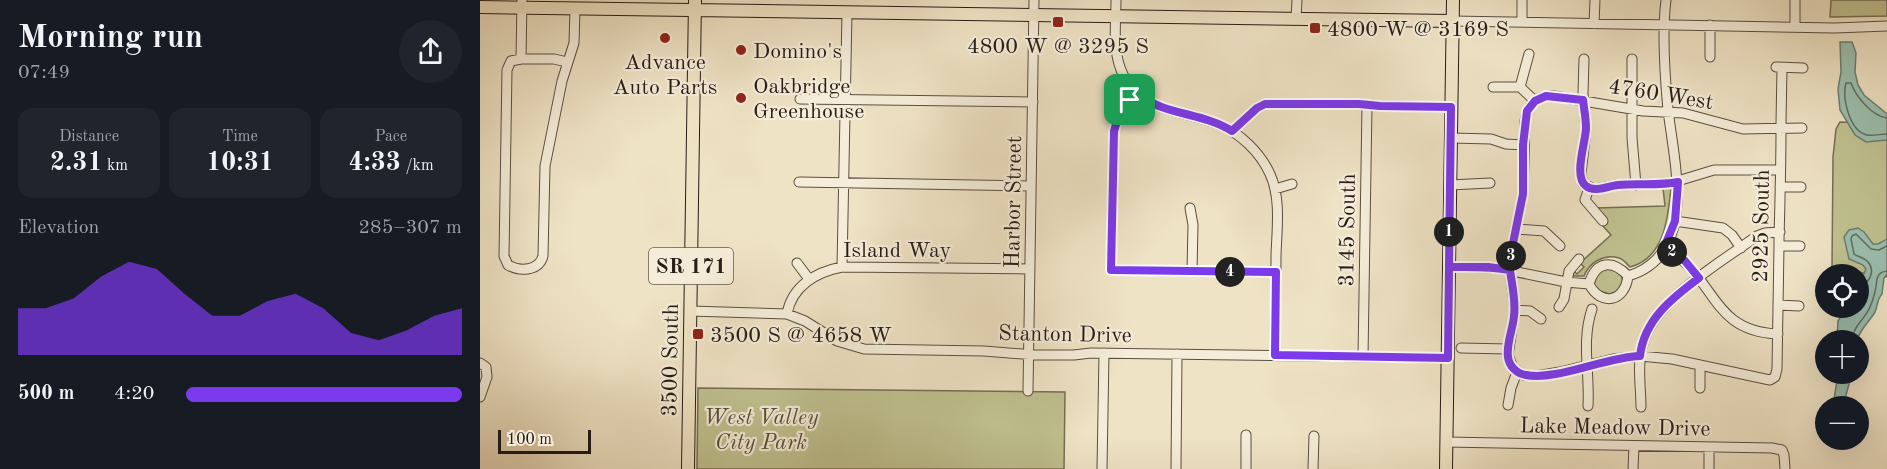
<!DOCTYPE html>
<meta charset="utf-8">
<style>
body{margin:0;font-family:"Old Standard TT",serif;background:#20242c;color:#f1f3f6;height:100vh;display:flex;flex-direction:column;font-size:22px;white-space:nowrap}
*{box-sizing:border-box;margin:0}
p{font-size:20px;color:#9ea1a6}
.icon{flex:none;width:33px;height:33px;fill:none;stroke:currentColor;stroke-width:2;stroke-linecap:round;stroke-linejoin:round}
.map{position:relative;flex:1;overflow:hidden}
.side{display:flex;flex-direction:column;background:#171b24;width:480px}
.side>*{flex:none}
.controls{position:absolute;left:1335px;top:264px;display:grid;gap:12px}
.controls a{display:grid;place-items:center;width:54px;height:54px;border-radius:50%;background:#171b24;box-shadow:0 6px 24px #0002;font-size:30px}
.scale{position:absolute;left:18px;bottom:15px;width:93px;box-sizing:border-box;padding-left:6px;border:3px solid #281c17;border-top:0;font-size:16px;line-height:21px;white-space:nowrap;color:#281c17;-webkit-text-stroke:4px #f5edd9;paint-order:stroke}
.pin{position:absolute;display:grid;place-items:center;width:51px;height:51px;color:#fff;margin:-26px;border-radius:12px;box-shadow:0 3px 9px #0006}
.km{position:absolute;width:30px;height:30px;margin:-15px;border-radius:50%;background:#222;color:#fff;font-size:16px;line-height:30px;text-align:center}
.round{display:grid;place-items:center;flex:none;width:63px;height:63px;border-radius:32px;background:#20242c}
.summary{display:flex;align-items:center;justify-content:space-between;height:102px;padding:0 18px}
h1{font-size:33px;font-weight:800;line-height:45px}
.metrics{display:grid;grid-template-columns:repeat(3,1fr);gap:9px;height:102px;padding:6px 18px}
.metrics div{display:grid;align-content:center;border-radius:15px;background:#20242c;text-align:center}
.metrics b{font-size:26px;font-weight:800}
.metrics small{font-size:16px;font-weight:400}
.metrics p{font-size:16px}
.chart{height:168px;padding:12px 18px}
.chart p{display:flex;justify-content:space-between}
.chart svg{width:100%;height:108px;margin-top:6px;fill:#7c3aed;opacity:.7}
ul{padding:0 18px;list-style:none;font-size:20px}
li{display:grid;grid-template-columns:96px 72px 1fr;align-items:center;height:45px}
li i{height:15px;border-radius:8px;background:#7c3aed}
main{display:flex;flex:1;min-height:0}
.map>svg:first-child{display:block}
.green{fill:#c0c190;stroke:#746e54;stroke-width:1.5}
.water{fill:#9bbfae;stroke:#6d7e72;stroke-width:1.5}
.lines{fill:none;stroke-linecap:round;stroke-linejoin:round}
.shore{stroke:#626e62;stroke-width:1.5}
.minor-casing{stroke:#5a4e42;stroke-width:11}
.major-casing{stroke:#281c17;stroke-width:14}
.minor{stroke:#f5edd9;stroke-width:9}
.major{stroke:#efe3c5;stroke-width:12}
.route-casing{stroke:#fff;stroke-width:12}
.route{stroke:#7c3aed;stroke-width:8}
.poi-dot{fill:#8f2418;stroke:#f5edd9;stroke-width:2}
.labels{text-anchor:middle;stroke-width:4.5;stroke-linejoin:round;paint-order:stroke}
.shield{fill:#f5edd9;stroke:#665b51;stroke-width:1.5}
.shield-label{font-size:21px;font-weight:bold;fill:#281c17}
.poi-label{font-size:22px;fill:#281c17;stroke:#f5edd9;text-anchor:start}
.street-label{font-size:22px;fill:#281c17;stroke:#f5edd9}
.park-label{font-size:22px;font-style:italic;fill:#564e3b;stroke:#f5edd9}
</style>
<main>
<section class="side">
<div class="summary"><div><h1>Morning run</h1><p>07:49</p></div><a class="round"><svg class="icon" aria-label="share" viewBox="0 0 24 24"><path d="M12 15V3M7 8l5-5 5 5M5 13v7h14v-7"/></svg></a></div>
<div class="metrics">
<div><p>Distance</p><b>2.31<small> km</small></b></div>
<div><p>Time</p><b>10:31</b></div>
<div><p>Pace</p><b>4:33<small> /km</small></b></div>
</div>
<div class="chart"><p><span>Elevation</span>285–307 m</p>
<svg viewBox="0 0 160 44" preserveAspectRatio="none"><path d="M0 44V25L10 25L20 21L30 12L40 6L50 9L60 19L70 28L80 28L90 22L100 19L110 25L120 35L130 38L140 34L150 28L160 25V44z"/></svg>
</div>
<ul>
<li><b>500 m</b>4:20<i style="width:100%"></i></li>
</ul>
</section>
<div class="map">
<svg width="1407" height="469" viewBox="0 0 1407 469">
<rect width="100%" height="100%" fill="#efe3c5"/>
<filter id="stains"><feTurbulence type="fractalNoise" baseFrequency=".00333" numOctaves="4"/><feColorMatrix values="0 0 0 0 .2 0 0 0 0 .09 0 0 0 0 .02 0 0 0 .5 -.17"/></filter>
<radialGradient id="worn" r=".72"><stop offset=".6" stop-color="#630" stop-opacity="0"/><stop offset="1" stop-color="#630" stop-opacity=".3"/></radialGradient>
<path class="green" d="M1351,0h56v16l-57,1z
M1360,122l47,2v153l-55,-9 1,-111 3,-28z
M1183,188h8c-3,29 -6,70 -41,79 -3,-3 -7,-8 -11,-9 -15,-5 -30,5 -35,18h-12l1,-6 4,4 7,-7 -4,-4 31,-28 -9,-10 5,-6 -11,-11 69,-2z
M1126,268l12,3 4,6 1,7 -8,9 -6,1 -12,-4 -4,-8 5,-8z
M218,388l367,4 -1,77h-367z"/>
<path class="water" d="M1360,42h12l4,11 -1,19 3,13 6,10 23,19v26l-21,2 -11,-7 -15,-25 -2,-21 3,-17z
M1378,228l6,4 9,12h5l9,-5v35l-3,4 -2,16c-5,5 -4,11 -7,18 -6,10 -14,16 -18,28h-20l1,-19 8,-13h12l1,-23 7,-16 -3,-4 -14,-6 -5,-22 5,-7z
M1358,374h12l1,3 -8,29h-10z"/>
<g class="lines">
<path class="shore" d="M1407,118c-15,-2 -31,-21 -36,-35h-5c-4,14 3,48 21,52 5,1 14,-1 20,-1
M1378,287c11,-2 18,-16 10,-25 -3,-4 -10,-5 -14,-8l-3,-15 1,-3 4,-2 15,15 8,1 8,-4
M1372,340c1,-14 13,-21 18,-33 4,-9 6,-18 7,-28 2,-6 4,-7 10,-8"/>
<g class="minor-casing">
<path id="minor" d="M42,0l-1,59 -10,2 -4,9 -3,186 4,9c12,7 31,6 35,-9l2,-90 17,-85 12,-38 1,-34
M636,0c0,21 -3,44 3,64 14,48 61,45 99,60 22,9 42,28 52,50 11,24 7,54 6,81 0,33 -1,67 -1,100
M816,19l1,-19
M972,21l383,7 52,-2
M1042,22v-22
M1114,24l1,-24
M1315,27v-27
M1230,57v-32
M41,59h33l13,3
M1104,59l-1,35 3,36 -5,44 2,10 12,5 22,-4 54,-2 43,-13h66
M1152,59v79l4,47
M1296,67l27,1
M1302,68l-1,55v5c0,37 -1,74 -2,111v7l-2,123 -2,8 -5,3 -5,-1 -93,-20 -32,-3 -27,3 -53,13 -24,4 -13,-1 -10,-7 -5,-13 7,-45 -6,-47 14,-69 2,-73c3,-17 12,-26 29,-25l89,15 40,2 60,16 59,-1
M1013,87h27l15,14
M1040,87l9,-33
M656,93l-18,25 -4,13 -3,139 165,2
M320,99l233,3
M752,131l25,-23 8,-4h94l21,2 71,1
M971,138l40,1 15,5 17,1
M319,182l232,4
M970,185l40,-2
M1300,187h21
M1109,188l-4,12 18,21
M795,189l17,-5
M710,208l3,17 -1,46
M1195,221l48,7 9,7 9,13
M1036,229l28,2 16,15
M1299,246h21
M1184,248c53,27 44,83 114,86
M317,263l12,16
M362,267l5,-255
M969,267l49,1 68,14 23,2
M1148,276c71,-21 46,-114 40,-166 -3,-32 -6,-79 -2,-110
M1109,284c12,23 36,18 39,-8
M1109,284c7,-24 24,-24 39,-8
M1298,305l21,1
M1079,307l5,-8 5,-28 10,-12
M1035,310l15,1 11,8
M210,311l97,3 18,7 32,20 27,8 120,2 51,4h39l17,-2 357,5
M307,314c5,-28 29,-42 55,-47l188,2
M981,348l47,1
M883,357l4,-252
M0,363l6,4 1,10 -7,20
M1220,388v-23
M548,391l6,-391
M1028,405l3,-17 6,-16
M1108,406c2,-34 -7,-64 4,-97
M1161,407c0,-19 -4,-41 1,-60 10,-46 78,-84 115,-111l8,-3 15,-1
M966,442l326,6 10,2 2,5 1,14
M622,469l2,-116
M696,469l1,-115
M766,469v-34
M833,469l1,-33
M1153,469l1,-23
M1229,469v-22"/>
</g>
<g class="major-casing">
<path id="major" d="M0,7l972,14
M208,469l7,-469
M966,469l7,-469"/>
</g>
<use href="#minor" class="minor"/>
<use href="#major" class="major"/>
</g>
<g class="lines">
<g class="route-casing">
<path id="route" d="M650,100l6,-7c29,23 66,19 96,38l25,-23 8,-4h94l21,2 71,1 -2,160h39l22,3c2,15 6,31 4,46 -1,13 -8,28 -6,41 1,9 9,17 18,18 30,6 80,-18 114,-19 4,-36 32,-58 59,-78l-14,-17 -21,-13 11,-27 3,-39c-20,4 -40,1 -60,3 -10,1 -24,8 -32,1 -13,-9 0,-45 0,-58 0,-10 -2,-19 -3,-28l-37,-4 -11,5 -8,10 -4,34v49l-14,69 1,7c-20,-4 -41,-3 -61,-3l-1,91 -173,-3 1,-83 -165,-2 3,-139 4,-13 12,-18"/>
</g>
<use href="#route" class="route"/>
</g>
<g class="poi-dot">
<rect x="572" y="16" width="12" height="12" rx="3"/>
<rect x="829" y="22" width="12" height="12" rx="3"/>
<circle cx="185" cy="38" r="6"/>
<circle cx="261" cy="50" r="6"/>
<circle cx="261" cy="98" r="6"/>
<rect x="212" y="328" width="12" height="12" rx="3"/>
</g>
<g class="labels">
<rect class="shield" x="169" y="248" width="84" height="36" rx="4.5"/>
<g class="shield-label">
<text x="211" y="273">SR 171</text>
</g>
<g class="poi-label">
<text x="847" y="36">4800 W @ 3169 S</text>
<text x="578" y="53" text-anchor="middle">4800 W @ 3295 S</text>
<text x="273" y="58">Domino's</text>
<text x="185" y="69" text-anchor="middle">Advance<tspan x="185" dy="25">Auto Parts</tspan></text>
<text x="273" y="93">Oakbridge<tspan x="273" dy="25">Greenhouse</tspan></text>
<text x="230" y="342">3500 S @ 4658 W</text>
</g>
<g class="street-label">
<text transform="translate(1181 93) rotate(9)" y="8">4760 West</text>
<text transform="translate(532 202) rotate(-89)" y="8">Harbor Street</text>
<text transform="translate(1280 226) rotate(-89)" y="8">2925 South</text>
<text transform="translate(866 230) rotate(-89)" y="8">3145 South</text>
<text x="417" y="257">Island Way</text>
<text transform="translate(585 333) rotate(1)" y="8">Stanton Drive</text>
<text transform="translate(189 360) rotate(-89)" y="8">3500 South</text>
<text transform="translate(1135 426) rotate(1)" y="8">Lake Meadow Drive</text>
</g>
<g class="park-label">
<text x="281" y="424">West Valley<tspan x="281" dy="25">City Park</tspan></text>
</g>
</g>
<rect width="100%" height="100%" filter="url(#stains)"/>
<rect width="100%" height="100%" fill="url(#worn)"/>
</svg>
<div class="controls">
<a><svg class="icon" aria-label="locate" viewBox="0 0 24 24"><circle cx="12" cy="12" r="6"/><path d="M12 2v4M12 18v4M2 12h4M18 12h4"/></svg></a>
<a>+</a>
<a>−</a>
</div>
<div class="scale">100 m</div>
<div class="pin" style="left:650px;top:100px;background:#1e9e55"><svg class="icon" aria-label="arrive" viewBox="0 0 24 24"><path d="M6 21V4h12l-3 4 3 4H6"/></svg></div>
<b class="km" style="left:969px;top:232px">1</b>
<b class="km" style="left:1192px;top:252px">2</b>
<b class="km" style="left:1031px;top:256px">3</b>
<b class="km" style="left:750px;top:272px">4</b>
</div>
</main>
